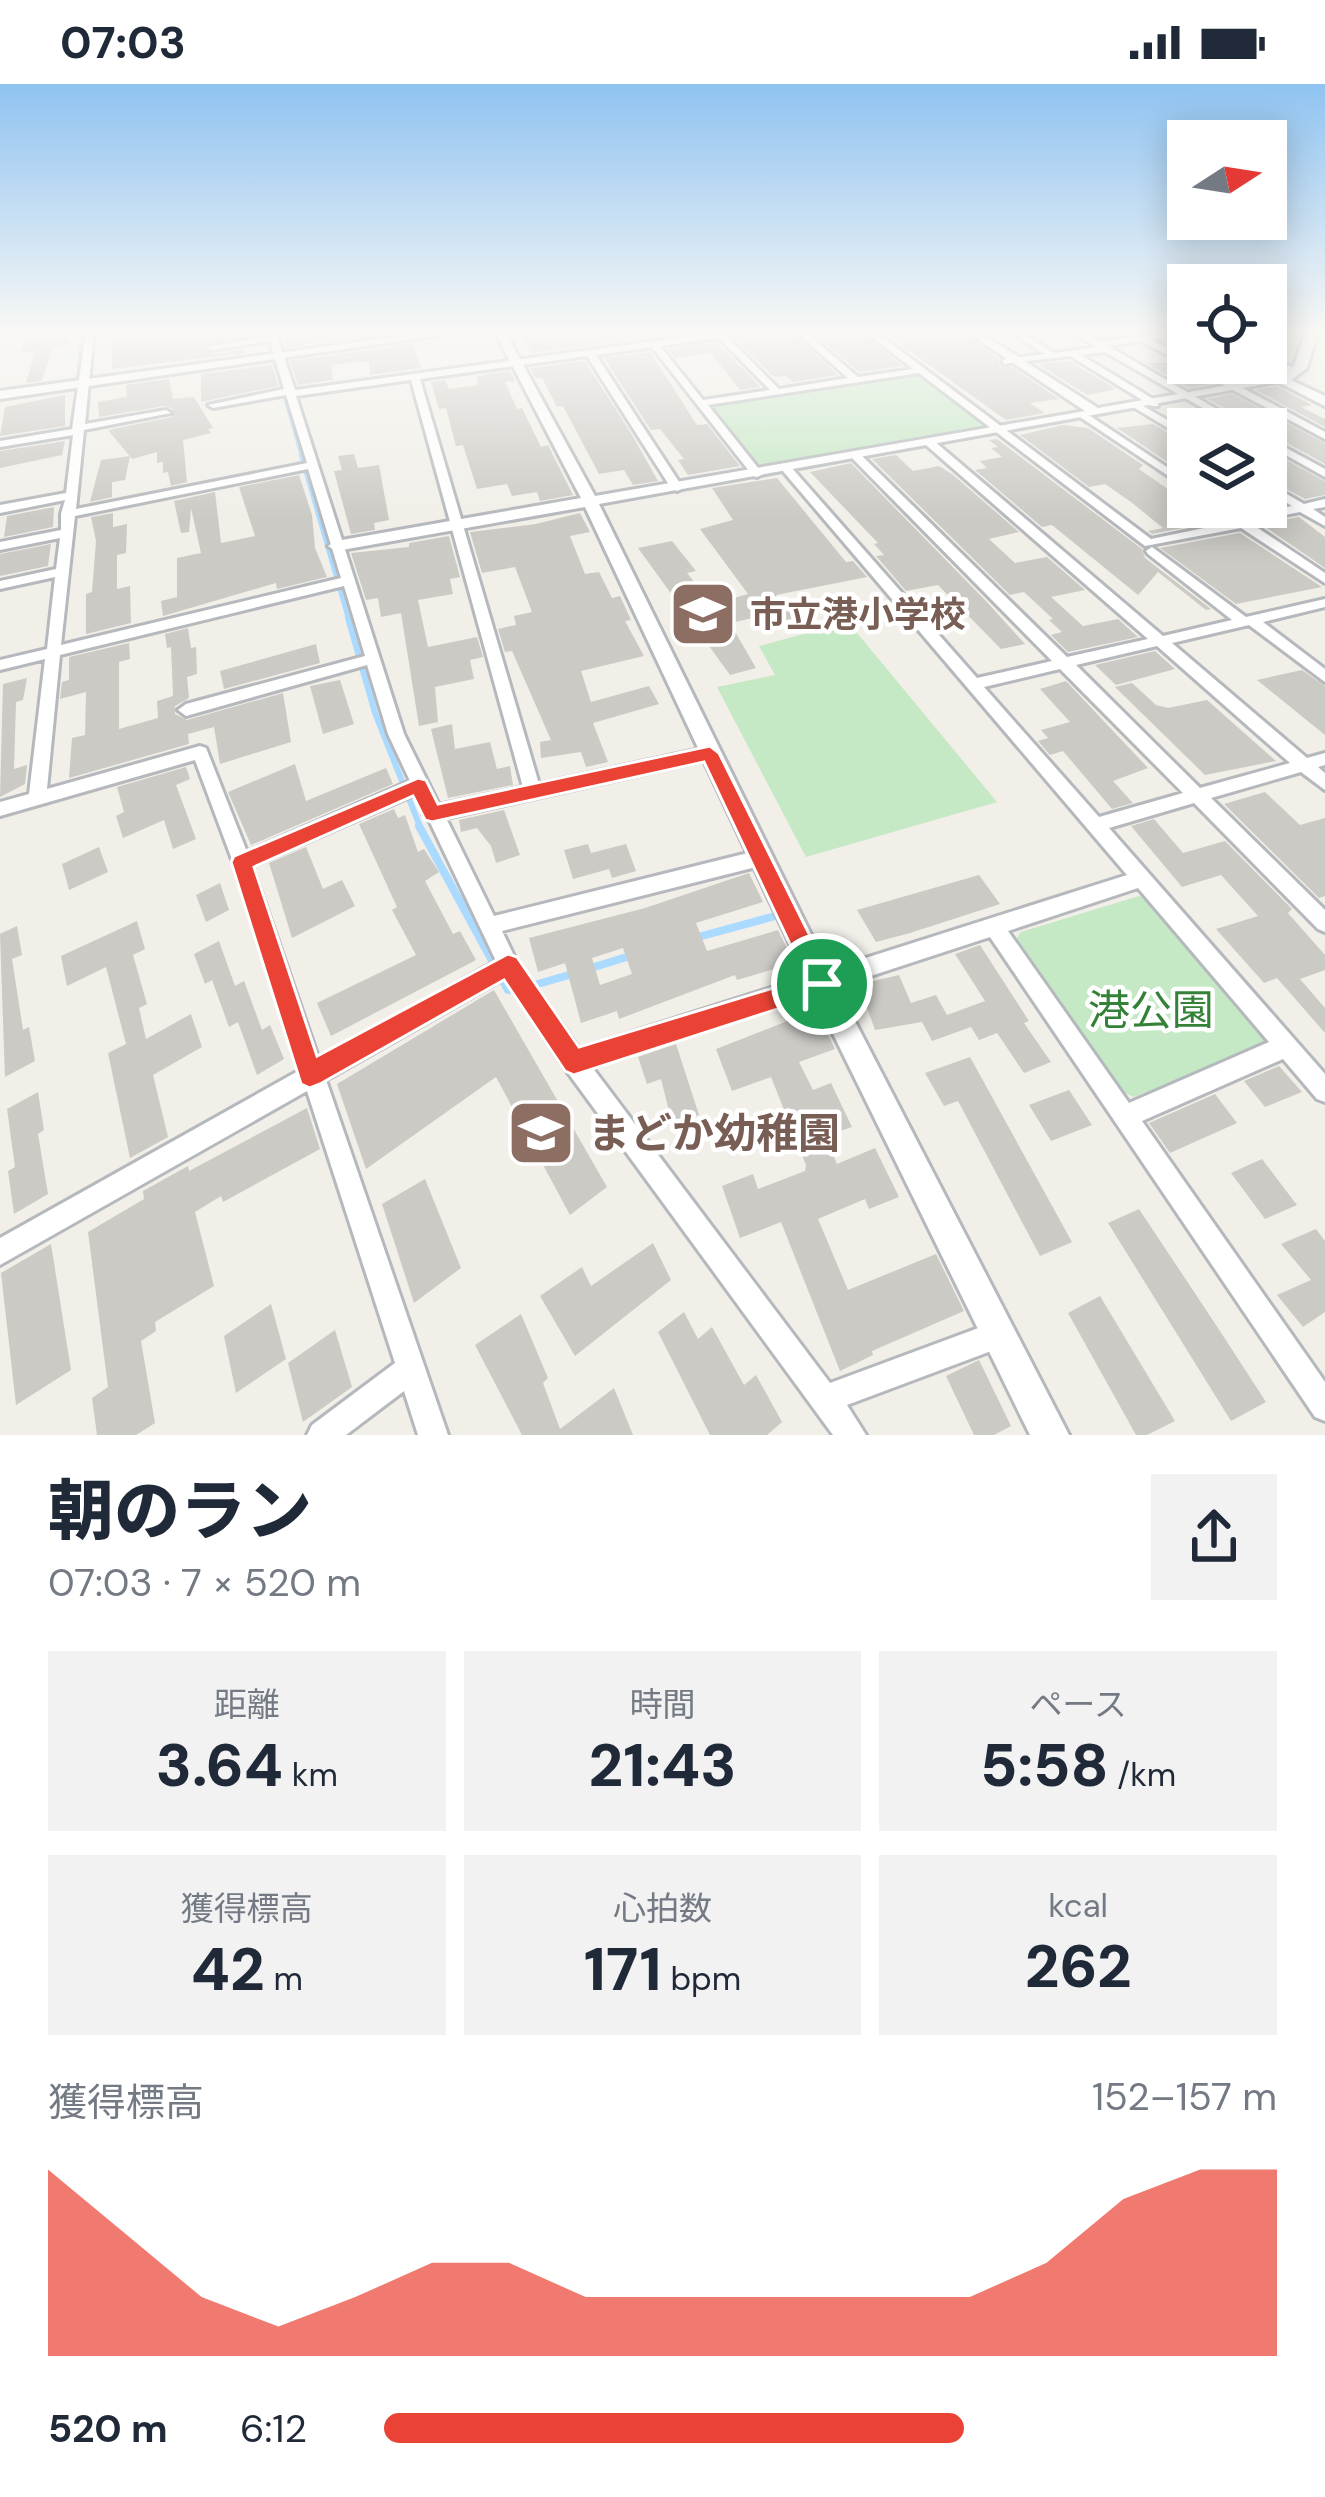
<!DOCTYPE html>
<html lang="ja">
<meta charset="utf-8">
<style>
body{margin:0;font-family:"DM Sans","Noto Sans JP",sans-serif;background:#f2f2f3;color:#1f2937;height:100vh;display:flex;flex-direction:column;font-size:45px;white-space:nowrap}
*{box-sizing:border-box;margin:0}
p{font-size:39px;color:#747a83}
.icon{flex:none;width:66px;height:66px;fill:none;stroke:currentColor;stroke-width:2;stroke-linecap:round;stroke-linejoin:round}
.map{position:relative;height:1351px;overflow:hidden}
.side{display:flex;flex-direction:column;background:#fff;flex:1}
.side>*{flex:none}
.needle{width:78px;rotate:78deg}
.tools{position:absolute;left:1167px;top:36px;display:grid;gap:24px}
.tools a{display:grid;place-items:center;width:120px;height:120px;border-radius:0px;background:#fff;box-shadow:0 6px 30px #0003;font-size:60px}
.pin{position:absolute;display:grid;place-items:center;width:102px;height:102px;color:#fff;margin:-51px;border:6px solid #fff;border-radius:50%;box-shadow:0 3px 12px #0007}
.round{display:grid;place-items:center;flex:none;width:126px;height:126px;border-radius:0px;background:#f2f2f3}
.overview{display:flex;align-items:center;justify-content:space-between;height:204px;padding:0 48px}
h1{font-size:66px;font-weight:800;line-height:90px}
.figures{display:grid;grid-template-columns:repeat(3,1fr);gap:18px;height:204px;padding:12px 48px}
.figures div{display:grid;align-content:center;border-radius:0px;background:#f2f2f3;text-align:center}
.figures b{font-size:60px;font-weight:800}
.figures small{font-size:33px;font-weight:400}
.figures p{font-size:33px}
.chart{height:336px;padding:24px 48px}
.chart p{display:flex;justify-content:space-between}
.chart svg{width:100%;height:216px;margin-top:12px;fill:#ea4335;opacity:.7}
ul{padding:0 48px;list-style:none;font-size:39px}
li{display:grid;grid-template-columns:192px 144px 1fr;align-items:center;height:90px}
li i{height:30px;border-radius:15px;background:#ea4335}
.status{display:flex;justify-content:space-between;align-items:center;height:84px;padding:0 60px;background:#fff;direction:ltr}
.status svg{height:33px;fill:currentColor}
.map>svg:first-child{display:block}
.green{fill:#c5e8c5}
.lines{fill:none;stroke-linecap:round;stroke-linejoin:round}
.stream-far3{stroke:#aadaff;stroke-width:3}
.stream-far2{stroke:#aadaff;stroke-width:4.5}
.stream-far1{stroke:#aadaff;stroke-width:6}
.stream{stroke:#aadaff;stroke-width:8}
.building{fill:#cccac5;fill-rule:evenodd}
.minor-casing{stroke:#b5b8bc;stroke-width:6}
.tertiary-casing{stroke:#b5b8bc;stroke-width:6}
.secondary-casing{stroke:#b6babf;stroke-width:6}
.minor{fill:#fff;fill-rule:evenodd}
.tertiary{fill:#fff;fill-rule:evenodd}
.secondary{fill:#fff;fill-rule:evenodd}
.route{fill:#ea4335;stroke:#fff;stroke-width:3;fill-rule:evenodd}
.labels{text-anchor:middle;stroke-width:9;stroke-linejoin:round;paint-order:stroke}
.education-label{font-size:36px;font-weight:bold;fill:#785e54;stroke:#fff;text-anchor:start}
.near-park-label{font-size:42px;fill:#348238;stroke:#fff}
.near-education-label{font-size:42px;font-weight:bold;fill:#785e54;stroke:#fff;text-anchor:start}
</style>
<div class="status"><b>07:03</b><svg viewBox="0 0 49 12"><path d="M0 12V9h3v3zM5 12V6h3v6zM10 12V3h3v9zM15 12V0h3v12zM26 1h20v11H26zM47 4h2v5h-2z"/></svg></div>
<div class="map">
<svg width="1325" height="1351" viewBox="0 0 1325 1351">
<rect width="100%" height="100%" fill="#f1efe8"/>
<path class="green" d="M917,289l72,55 -223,39 -8,-2 -48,-58z
M848,538l149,180 -191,55 -89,-170 58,-12 -16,-29z
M1139,812l12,4 111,134 4,13 -132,50 -16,-7 -102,-151 5,-7z"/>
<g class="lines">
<path class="stream-far3" d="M265,246l37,128
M78,292l4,-46"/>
<path class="stream-far2" d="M301,371l48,166"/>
<path class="stream-far1" d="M348,534l27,95 46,116"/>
<path class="stream" d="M419,742l89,164 10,-2
M698,853l81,-22
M588,885l45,-14
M531,902l45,-13"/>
</g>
<path class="building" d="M26,246h45l-1,15 -18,3 -10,33 -16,2 9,-32 -15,2z
M112,246h133v6l-39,7 -3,5 9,6 33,-5v4l-133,16z
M289,246h120v1l-122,16 -3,-13z
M519,246h185l-173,23z
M764,246h26l48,45 -45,7 -7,-6 -12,1 -38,-37z
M817,246h43l42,36 -43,6 -48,-41z
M880,246h80l39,29 1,8h12l47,32 -29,4 15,10 -39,7z
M717,259l37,37 6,7 -20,3 -29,-37 -36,5 -7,-9z
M413,260l8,24 -51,7 -1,-14 -38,4 2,15 -35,5 -8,-24z
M650,268l47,73 10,-1 33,42 -52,9 -10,-15 6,-1 -24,-30 -9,1 -47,-72z
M585,277l46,72 27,48 -25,4 -9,-15 -25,4 -36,-68 -6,1 -15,-29h-6l-6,-10z
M1069,277l47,28 -29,6 -49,-31z
M1146,279h27l38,21 -22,4z
M272,281l6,21 -77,16v-28z
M510,287l5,10 -10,1 12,27 5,-1 19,39 7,-2 25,50 -33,6 -3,-9 -25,4 -5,-12 -30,5 -14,-44 -7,1 -10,-38 -7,1 -8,-27 14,-2 4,9 29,-4 -1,-9z
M169,295l4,20 21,-2 19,31 -5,1 3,4 -28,7 4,42 -16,4 -3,-14 -5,1v-11l-6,1v-11l-25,7 -24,-29 64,-13 1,-8 -8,-3 -66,11 -1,-15 29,-5 -1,-12z
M1277,302l35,19 -11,2 24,12v8l-69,-37z
M1232,310l93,49v21l-117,-65z
M65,311v31l-65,10 5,-29z
M1153,340l35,20v13l-22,4 -49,-33z
M1063,341l25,3 55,37 -4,4 33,23 16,1v18l20,-4 14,13 -70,14 -4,-3 15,-3 -32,-26 -26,-18 -16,3 -69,-52z
M997,355l145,110 3,9 66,51 -5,1 -48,-38 -20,23 -86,-70 -10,2 -67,-57 12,-2 -7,-7 22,-4 -11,-9 7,-1 -9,-7z
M65,357l-3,14 -62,13v-17z
M1266,365l59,32v14l-20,4 -39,-21z
M354,370l4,14 21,-3 10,55 -15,3 1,7 -24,4 -17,-63 8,-1 -4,-14z
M896,371l17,16 26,-5 13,8 67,58 -30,7 26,24 32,-6 38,33 -34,7 32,29 35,-7 20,18 -70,15 -17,-17 11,-3 -13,-12 4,-1 -29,-27 -14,3 -138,-136z
M130,372l-5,24 -13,2v15l-22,5 11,-42z
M851,379l135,138 39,43 -24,5 -63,-64 -32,6 -30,-35 8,-1 -10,-11 4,-1 -68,-71z
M299,391l13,40 3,33 12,29 -50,12 -1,-6 -113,33 -2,-15 16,-4v-39l24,-5 -10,-45 -2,24 -8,1 -7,-32 41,-9 6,51 34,-7 -16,-49z
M777,394l69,84 7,-1 14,16 -91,18 19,23 -23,5 -5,-8 -37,8 26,45 -26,7 -92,-127 34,-7 24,30 -9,2 25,31 36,-10 -48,-65 33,-9 -21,-32z
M54,423l-1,20 -49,10 3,-21z
M113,429v14l14,-3 -1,29 -9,2v34l13,-3 1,37 -45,11v-40l6,-2 4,-51 -5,-24z
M580,429l10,19 -20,4 15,38 14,-2 13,26 8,-2 11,24 -6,1 19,35 -63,15 10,31 58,-16 10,18 -66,19 15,39 -22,5 -5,-15 -40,6 -1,-16 11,-2 -39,-89 -7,1 -7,-23 18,-4 -2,-9 18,-4 -17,-45 -33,6 -12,-41 66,-8z
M1299,433l26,20v31l-64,-44z
M1240,449l82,54 -86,17 -76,-56z
M449,452l11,41 -10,2 3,15 -35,6 10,47 49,-10 6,20 -13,3 4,19 -39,8 3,35 -19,4 -18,-113 -20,4 -3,-19 -12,2 -15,-47 58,-6v-4z
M51,460l-3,22 -48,10v-22z
M188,544l3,20 5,-1 1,27 -10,3 2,21 -14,8v8l12,6 96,-27 8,49 -71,22 -6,-37 -26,7 1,10 -120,34 3,-40 13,-3 1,-43 -26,7 2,-17 7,-2v-23l60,-14 1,16 -11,3v67l39,-11 -1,-17 16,-5 -2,-49 -4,1 -2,-14z
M316,560l4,19 -96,26 -4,-18z
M1155,567l20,18 -59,16 -21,-20z
M1302,586l23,16v49l-68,-55z
M27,594l-4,22 -7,2 -2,67 13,-4 -2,19 -25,13 3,-113z
M340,596l14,44 -31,10 -13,-48z
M1066,597l82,87 -35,13 20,22 -21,6 -49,-58 -13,4 -12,-14 10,-3 -7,-8 29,-8 -30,-33z
M1132,599l24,22 12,3 39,-8 69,61 -71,14 -90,-88z
M452,640l3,25 35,-7 7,27 13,-3 3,19 -65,13 -17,-69z
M295,680l11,37 80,-33 7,16 -142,61 -23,-53z
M186,683l4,12 -14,6 20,54 -23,10 -9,-29 -41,18 -7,-22 8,-4 -7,-25z
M1265,708l35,33 25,-7v78l-6,2 -95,-94z
M394,725l4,9 7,-3 13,37 6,-3 15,23 -14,9 28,53 7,-3 16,29 -145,76 -14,-33 99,-48 -24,-45 5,-3 -38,-83z
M504,726l16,45 -24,8 -5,-17 -14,-18 -16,4 -2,-12z
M1154,735l29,34 42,-12 67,68 -4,4 37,42v15l-25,9 25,29v25l-48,-55 -13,5 -48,-54 42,-13 -37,-41 -39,12 -51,-61z
M588,760l3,9 35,-9 10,27 -24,7 -3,-9 -36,10 -9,-29z
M99,763l9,25 -39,18 -7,-26z
M306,763l17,42 19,-9 13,26 -63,32 -23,-75z
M749,789l14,29 -67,21 11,28 71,-21 16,33 -57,17 -2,-5 -116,44 -2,-8 -36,12 -16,-60 -27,9 -9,-34 116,-30zM623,864l9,26 -32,11 -8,-27z
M979,791l21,29 -90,29 -34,9 -19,-32z
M220,799l9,27 -23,12 -10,-27z
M137,837l8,28 -12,6 14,49 -8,4 7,31 45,-25 11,33 -49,28 15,62 -38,21 -22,-105 18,-9 -20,-77 -39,19 -6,-30z
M17,842l5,29 -10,4 11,71 6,-3 6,34 -30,16 -5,-143z
M219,857l16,45 9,-5 18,49 8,-5 14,34 -27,16 -19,-53 -9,5 -17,-47 -7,4 -11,-30z
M980,861l49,76 -5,2 27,39 -27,11 -27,-40 -18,7 -8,-13 -39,14 -10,-19 -47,8 -15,-42 7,-1 -2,-4 34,-8 12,28 25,-8 11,20 38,-14 -30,-47z
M494,906l113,197 -37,28 -74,-138 -130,92 -29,-85z
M816,926l19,39 -36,13 14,28 18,-7 21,44 -27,9 12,28 38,-16 24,49 -30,12 -4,-10 -47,20 30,71 88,-36 28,57 -92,40 1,4 -33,16 -59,-149 -41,16 -18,-52 31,-12 5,15 47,-18 1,-6 -35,-88 -39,14 -16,-42z
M676,960l23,71 -27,8 -11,-44 -14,5 -9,-27z
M970,973l102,185 -32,14 -82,-155 -14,5 -19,-33z
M1279,982l23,26 -37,15 -21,-26z
M1069,1006l23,35 -41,16 -22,-36z
M38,1008l6,38 -6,4 10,60 -34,20 -6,-43 7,-4 -8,-58z
M1215,1010l22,29 -67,30 -21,-30z
M307,1024l13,41 -97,53 -2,-6 -26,16 19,74 -59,36 1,9 -15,10 14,82 -19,12h-39l-5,-37 16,-11 -20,-155 56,-33 -1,-8 45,-25 1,5z
M1262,1075l35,46 -32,14 -34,-46z
M425,1095l36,89 -47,35 -32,-99z
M1139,1125l79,119 48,74 -35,19 -123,-198z
M1316,1145l9,12v71l-22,15 -26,-32 34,-15 -30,-36z
M653,1159l18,37 -96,76 -35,-60 42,-29 9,19z
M51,1160l20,126 -55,35 -15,-132z
M1100,1212l75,125 -28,14h-11l-68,-122z
M271,1220l15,55 -50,34 -12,-57z
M684,1228l14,27 14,-12 32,58 12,-10 26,47 -15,13h-57l-52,-103z
M521,1230l27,64 -5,5 17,46 54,-41 19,47h-111l-47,-90z
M335,1246l17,57 -49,35 -15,-59z
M979,1276l32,66 -17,9h-20l-28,-59z"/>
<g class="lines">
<g class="minor-casing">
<path id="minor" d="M86,246h8l-9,94 81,-14 5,3 -87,17 -8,79 231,-46 -21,-68 -73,13 -5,-3 76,-16 -14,-48 -59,9 -4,-3 62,-11 -2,-6h8l20,60 419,-57v-3l9,2 37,-2 -33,7 52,52 69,-11 -54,-48h9l55,47 55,-8 -49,-39h9l278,209 82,-17 -21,-15h14l15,10 51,-11 -26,-16v-8l38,22 21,-5v8l-12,2 12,8v9l-25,-14 -51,10 76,51v10l-84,-55 -96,18 -226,-173 -211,32 55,69 -6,3 -4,-1 -101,-129 -56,8 87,133 -6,3 -6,-3 -84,-132 -167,23 119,405 171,-37 8,6 -8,6 -264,59 48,98 266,-66 6,3 3,5 -3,5 -6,3 -258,65 13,27 64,91 548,-174 -345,-405v-4h8l187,212 75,-17 -200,-203v-4h8l207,203 81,-18 -222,-194v-4h8l229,195 69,-16 -84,-66 -2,-3 6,-4 94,70 79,-18v8l-62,15 62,47v13l-76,-57 -77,18 135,115 18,-5v12l-7,2 7,6v17l-24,-18 -90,26 114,112v22l-7,-3 -124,-126 -85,25 216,246v28l-8,-3 -34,-40 -141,62 183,261v39l-10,-4 -325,-480 -398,130 238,316 170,-63 10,4 4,10 -4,10 -163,61 19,30h-33l-267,-365 -61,-92 -179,102 122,355h-30l-14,-44 -58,44h-39l5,-10 83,-62 -88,-272 -307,174v-27l300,-168 -67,-208 -38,-102 -195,56v-14l29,-8 16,-135 -45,11v-10l47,-11 8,-72 -55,12v-8l56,-12 4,-31 -60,12v-8l61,-12v-16l4,-14 -65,13v-8l66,-12 7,-58 -73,12v-6l72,-12zM719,254l51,52 -67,10 -43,-54zM411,296l112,407 -84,18 -35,-71 -108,-338zM308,385l33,109 -280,67 14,-129zM344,502l21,70 -179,48 -8,6 8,6 181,-51 21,69 22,47 -163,71 -41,-104 -6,-2 -153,43 13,-134zM1157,562l133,117 -90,25 -124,-123zM1060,585l123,124 -84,24 -115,-130zM416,710l9,17 -2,3 6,6 67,141 -177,99 -67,-194zM1138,804l131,154 -140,61 -121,-172z
M1008,246h10l36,23 43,-6 -28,-17h10l22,12 87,-12v4l-37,6 37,18v5h8l129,69v7l-184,-98 -33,5 143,83h-12l-134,-77 -24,3 77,47v4h-6l-82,-50 -67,8v-4l3,-1 38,-5z
M1266,271l32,15 2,2 -8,2 -26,-13z
M1241,279h12l33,17 -8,2z
M1138,319l50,29v8l-53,-32 -2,-2z
M1084,328l104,69v8l-108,-72 -1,-2z
M1266,353l59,32v8l-59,-33z"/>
</g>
<g class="tertiary-casing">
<path id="tertiary" d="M447,246h28l-475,69v-8z
M494,246h10l91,166 490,-85 -121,-81h12l122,78 183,-32 6,4 -688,124 232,471 238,460h-39l-217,-442 -228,-486 -249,44 -8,-5 8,-5 245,-43z"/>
</g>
<g class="secondary-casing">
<path id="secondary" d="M1306,246h12l-11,38 -16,12 34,16v10l-51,-26 20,-14z"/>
</g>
<use href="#minor" class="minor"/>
<use href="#tertiary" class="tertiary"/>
<use href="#secondary" class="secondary"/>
</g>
<linearGradient id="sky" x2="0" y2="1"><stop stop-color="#8fc3f1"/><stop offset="0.57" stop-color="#f9f8f5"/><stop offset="1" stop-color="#f9f8f5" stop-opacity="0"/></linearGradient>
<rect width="1325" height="435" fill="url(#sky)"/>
<path class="route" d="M710,662l9,7 111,223v16l-256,83 -9,-4 -61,-91 -184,104 -10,4 -9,-4 -70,-222 3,-6 184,-78 8,2 12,24zM704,678l102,216 -227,69 -62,-90 -9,-3 -191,102 -63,-189 159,-71 12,24 7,2z"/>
<defs>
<g id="school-square" transform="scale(3.45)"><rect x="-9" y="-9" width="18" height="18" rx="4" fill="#8d6e63" stroke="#fff"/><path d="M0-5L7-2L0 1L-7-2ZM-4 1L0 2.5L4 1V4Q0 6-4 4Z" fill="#fff"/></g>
</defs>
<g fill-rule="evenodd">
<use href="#school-square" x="703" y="530"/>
<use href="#school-square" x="541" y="1049"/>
</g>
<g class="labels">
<g class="education-label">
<text x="750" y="543">市立港小学校</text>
</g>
<g class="near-park-label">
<text x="1151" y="941">港公園</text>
</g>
<g class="near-education-label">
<text x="588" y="1064">まどか幼稚園</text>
</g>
</g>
</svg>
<div class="tools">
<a><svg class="needle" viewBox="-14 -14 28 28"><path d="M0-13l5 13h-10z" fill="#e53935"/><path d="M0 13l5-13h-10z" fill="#747a83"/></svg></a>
<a><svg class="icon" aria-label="locate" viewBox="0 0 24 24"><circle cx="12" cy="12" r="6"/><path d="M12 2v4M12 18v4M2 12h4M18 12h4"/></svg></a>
<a><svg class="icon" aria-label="layers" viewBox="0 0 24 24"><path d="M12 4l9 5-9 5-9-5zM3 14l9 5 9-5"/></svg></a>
</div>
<div class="pin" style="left:822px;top:900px;background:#1e9e55"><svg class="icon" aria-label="arrive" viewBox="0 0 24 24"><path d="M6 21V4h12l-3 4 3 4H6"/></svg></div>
</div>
<section class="side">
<div class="overview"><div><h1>朝のラン</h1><p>07:03 · 7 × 520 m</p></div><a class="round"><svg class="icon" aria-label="share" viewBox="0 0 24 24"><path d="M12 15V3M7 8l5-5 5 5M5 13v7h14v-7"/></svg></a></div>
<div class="figures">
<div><p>距離</p><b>3.64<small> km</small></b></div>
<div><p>時間</p><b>21:43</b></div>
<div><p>ペース</p><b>5:58<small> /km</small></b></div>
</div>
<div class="figures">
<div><p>獲得標高</p><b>42<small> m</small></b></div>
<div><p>心拍数</p><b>171<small> bpm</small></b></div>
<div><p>kcal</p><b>262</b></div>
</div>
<div class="chart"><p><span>獲得標高</span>152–157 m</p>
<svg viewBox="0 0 160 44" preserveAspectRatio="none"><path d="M0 44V6L10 19L20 32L30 38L40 32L50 25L60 25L70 32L80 32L90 32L100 32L110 32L120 32L130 25L140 12L150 6L160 6V44z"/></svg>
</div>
<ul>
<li><b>520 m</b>6:12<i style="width:65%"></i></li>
</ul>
</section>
